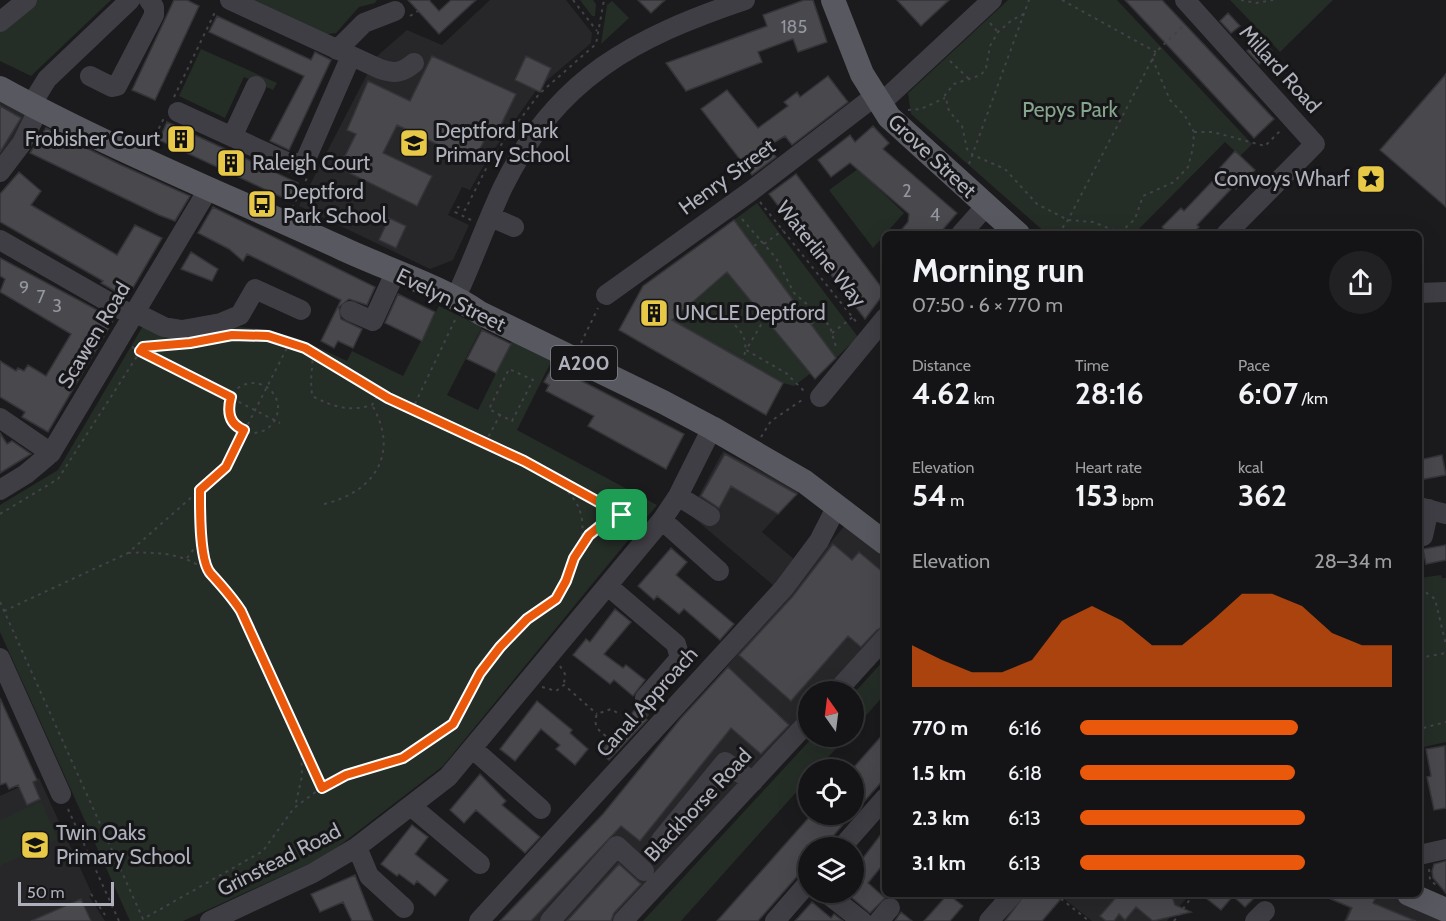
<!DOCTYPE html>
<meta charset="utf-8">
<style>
body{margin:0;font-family:Cabin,sans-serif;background:#212123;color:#f1f3f6;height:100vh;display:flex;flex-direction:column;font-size:22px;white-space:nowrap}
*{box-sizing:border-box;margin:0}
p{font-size:20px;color:#9d9ea1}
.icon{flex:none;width:33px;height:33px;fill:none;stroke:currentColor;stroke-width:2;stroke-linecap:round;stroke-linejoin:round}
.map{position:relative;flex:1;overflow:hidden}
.side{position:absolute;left:882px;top:231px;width:540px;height:666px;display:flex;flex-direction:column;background:#141416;border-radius:9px;box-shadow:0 6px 24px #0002,0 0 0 2px #333335}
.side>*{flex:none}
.needle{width:39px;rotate:346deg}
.fabs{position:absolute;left:798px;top:681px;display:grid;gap:12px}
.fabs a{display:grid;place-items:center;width:66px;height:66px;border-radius:50%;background:#141416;box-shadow:0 6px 24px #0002,0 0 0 2px #333335;font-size:30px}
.scale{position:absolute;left:18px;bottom:15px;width:96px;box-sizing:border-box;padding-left:6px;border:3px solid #aeb0bb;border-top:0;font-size:16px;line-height:21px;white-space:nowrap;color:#aeb0bb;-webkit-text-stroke:4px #161618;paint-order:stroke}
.pin{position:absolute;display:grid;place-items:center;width:51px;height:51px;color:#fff;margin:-26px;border-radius:12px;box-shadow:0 3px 9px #0006}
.round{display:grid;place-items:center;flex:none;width:63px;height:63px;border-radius:32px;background:#212123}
.overview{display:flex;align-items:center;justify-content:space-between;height:102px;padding:0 30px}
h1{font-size:33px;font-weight:800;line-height:45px}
.figures{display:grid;grid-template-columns:repeat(3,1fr);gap:9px;height:102px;padding:6px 30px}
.figures div{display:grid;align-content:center}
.figures b{font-size:30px;font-weight:800}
.figures small{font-size:16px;font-weight:400}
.figures p{font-size:16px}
.chart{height:168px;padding:12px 30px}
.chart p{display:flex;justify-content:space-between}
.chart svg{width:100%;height:108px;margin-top:6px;fill:#ea580c;opacity:.7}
ul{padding:0 30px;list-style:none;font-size:20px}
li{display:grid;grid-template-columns:96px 72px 1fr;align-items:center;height:45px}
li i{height:15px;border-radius:8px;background:#ea580c}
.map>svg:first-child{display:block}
.built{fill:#27272a}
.green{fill:#252d27}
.building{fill:#48484d;stroke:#353539;stroke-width:1.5}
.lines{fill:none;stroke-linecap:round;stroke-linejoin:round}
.path{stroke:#424348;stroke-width:2;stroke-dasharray:3 4.5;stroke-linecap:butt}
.minor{stroke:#3e3e44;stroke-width:20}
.major{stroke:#585960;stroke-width:24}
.route-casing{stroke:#fff;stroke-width:12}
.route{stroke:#ea580c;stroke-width:8}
.labels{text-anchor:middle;stroke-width:6;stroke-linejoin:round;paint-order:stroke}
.number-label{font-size:18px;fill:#9496a0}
.shield{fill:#161618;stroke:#80828a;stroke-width:1.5}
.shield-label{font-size:20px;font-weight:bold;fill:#aeb0bb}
.street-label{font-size:21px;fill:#aeb0bb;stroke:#161618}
.park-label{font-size:21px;fill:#86a58d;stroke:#161618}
.poi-label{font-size:21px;fill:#aeb0bb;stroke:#161618;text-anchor:start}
</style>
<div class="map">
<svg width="1446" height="921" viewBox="0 0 1446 921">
<rect width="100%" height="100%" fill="#1b1b1d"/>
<path class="built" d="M490,0h76l26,33 -1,10 -54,46 -49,69 -18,32 -8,-3 -14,28 21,10 -16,35 -23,9 -131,-63 77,-149 31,-27 35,15z
M0,102l29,13 -29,45z
M723,451l76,40 -37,41 33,28 -21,26 -85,-72z
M846,524l39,31v71l-21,24 -40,41 -16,1v15l-195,214h-113l105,-109z
M39,778l53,116 -3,2 16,25h-105v-125z
M1058,894h132l-23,27h-75z
M1355,894h42l49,27h-102z"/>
<path class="green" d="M32,0h79l-80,76 -31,-15v-35z
M246,0h131l-2,3 -16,4 -23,26 -15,2z
M580,0h13l3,4 -1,12h-3z
M1008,0h109l135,144 -12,12 -15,-14 -91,92h-87l-136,-120 -3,-21z
M1230,0h103l-53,52z
M612,1l17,17 -28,26 6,-39z
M201,49l76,34 -4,7 -29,-13 -19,41 -46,-22z
M858,169l46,44 -31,35 -44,-58z
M757,203l101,134 -22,21 -102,-138z
M727,272l84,101 -17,13 -11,-3 -111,-63z
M439,306l43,21 -35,68 31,15 34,-69 40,19 -35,70 140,75 -214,261 -117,90 -143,65h-53l-130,-289v-127l58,-35 85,-144 32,13 65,-12 29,3 33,10 45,21 5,-10 51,25z
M1441,575l1,3h4v164l-27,6v-170z
M885,659v35l-31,35v-36z
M813,737h34l-30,32 -9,1v9l-127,142h-38z
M41,801l17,38 -58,27v-46z"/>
<path class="building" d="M174,0h13l12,6 -44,94 -23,-10z
M408,0h21l10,11 12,-11h25l-37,34z
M638,0h27l-14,13z
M804,0h9l14,42 -29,10 -5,-13 -35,13 4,10 -76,29 -20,-28 101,-37 -4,-11z
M897,0h52l-28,26z
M1125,0h37l112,119 -20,19z
M1228,13l12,13 -9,7 -11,-12z
M217,16l94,44 4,-8 16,8 -42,90 -19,-9 34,-65 -95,-44z
M1260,39l12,12 -13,13 -12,-13z
M432,56l84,38 -19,39 -8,-3 -15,32 -77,-37 -14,28 49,23 -15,30 -78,-38 17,-34 -9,-4 21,-49 42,20z
M526,56l25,12 -11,24 -25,-12z
M1446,74v133l-66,-57z
M828,76l20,26 -56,43 -7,-9 -17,10 8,11 -24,18 -51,-66 26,-19 31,38 30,-22 -4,-4 13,-10 3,5z
M0,106l21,12 -21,34z
M167,122l131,61 -8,18 -131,-61z
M873,126l16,17 -6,6 74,64 -18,21h-41l10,-12 1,-8 -59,-51 -19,14 -13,-17 32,-25 5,7z
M46,128l73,36 71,32 -15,25 -16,-6 -129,-62z
M1235,151l20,19 -19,19 -2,-3 -37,39 2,2 -7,7h-23l-7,-7 19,-19 3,3 36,-38 -3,-2z
M19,172l22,19 -10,14 86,50 18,-30 27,13 -35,60 -26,-15 2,-2 -103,-59v-28z
M796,174l89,118 -20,27 -96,-125z
M213,207l162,80 -8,18 -18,-6 -10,8 2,12 21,10 -9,19 -15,-7 -4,7 -13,-7 20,-41 -94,-46 -4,7 -14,-12 -31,-16z
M389,218l17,8 -10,22 -17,-8z
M734,220l102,138 -21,21 -88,-107 -55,48 111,63 -17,32 -147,-85 24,-44z
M191,252l27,17 -6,12 -31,-12z
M0,258l114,61 -66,113 -26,-15 3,-5 -25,-15v-36l16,10 2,-3 6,3 4,-6 18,11 25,-42 -71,-42 5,-13 -5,-3z
M398,294l37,18 -13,29 -37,-18z
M482,330l29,14 -15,29 -29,-14z
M553,366l131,68 -18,35 -78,-43 6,-10 -48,-25 3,-6 -5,-3z
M0,433l7,11 5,-3 19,13 -31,19z
M725,454l68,38 4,2 -19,20 -47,-28 -12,22 -18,-12z
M1442,455l4,20 -27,5v-20z
M833,544l19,16 7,-8 26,22v52l-8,4 -16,17 -13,-11 -57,65 -52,-46 54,-59z
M1446,545v15l-20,4 -3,-15z
M671,548l16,14 -11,13 58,49 -14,16 -36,-31 -5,5 -22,-18 -3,4 -16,-14z
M615,609l16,13 -27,32 19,14 3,-3 19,15 -12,16 -19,-16 -4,4 -37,-29 13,-16 4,3z
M728,667l61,58 -28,29 -30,-26 -91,113 -19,-15 -90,95h-31l103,-107 78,-96z
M0,698l37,82 -4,2 7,17 -13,6 -9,-20 -9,4 -3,-6 -6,2z
M537,701l35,29 -2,3 18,16 -13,16 -19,-16 4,-4 -19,-16 -26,32 -15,-12z
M637,707l11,8 -3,3 2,2 -38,40 -9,-7z
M885,732v46l-31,35v-46z
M1445,746l1,62 -12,2 -7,-33 4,-1 -5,-27z
M480,774l26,27 -4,4 38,32 -15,16 -49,-43 -12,13 -14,-13z
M812,814h40l-29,34h-15v16l-50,57h-41z
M412,825l16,12 -13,17 33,26 -13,16 -18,-15 -3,4 -15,-11 -2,2 -16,-12z
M885,829v33l-17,21 17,15 -15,15 -25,-21h9v-22z
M1446,861v32l-13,-15 -1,-7 2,-7z
M619,864l22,20 -27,29 -3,8h-44z
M355,875l18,46h-21l-9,-19 -23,10 -9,-18z
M948,894l15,12 -13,15h-26z
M1025,894h29l6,6 -18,21h-37z
M1119,894h52l4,11 16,7 -38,9 -17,-14 -11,13 -6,-6 -5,7h-8l-6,-5z
M1201,894h57l-13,13 -12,-11 -12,14z
M1319,894h58l-4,9 43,18h-70l6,-13z
M81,899l10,22h-60z
M812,902l19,16 3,-4 9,7h-48z
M901,912l11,9h-17z"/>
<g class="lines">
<path class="path" d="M429,0h1
M573,0l24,31
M1062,0l94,52
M1241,0l15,3 17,-3
M1024,14l-12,6 -14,12 -8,14 -4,22 -5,7 -27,9 -9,11 4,16 13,15 5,23 6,6 32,14 32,35 31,16 25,2 23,9 7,-1 12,-11 8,-23 31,-14 14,-15 5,-19 1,-16 -9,-16 -15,-16 -18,-42
M410,16l8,-5
M990,23l8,9
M950,61l20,19
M174,97l42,-87
M908,110l13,-1 24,-11
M1194,132h19l52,14 16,-16
M152,142l12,-24
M969,164l60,-164
M760,202l98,122
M292,208l15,-30
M742,219l34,39 18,35 29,25 7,9 7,23
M471,220l-16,-8 3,-5 7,3 27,-53 47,-63 57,-50 8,-44
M1058,234l10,-14 88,-168 28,-27
M764,244l19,-14
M754,246l8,-5
M686,308c27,3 70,15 57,52
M765,318l-19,32 40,23 20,20
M807,318l10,-6
M455,320l-43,90 111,51 116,64
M811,324l10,-8
M832,333l21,-16
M233,335l35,1 22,6
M581,343l17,-35
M132,347l148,76
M313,353l-2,28 1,15c21,11 38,16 60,9l7,-12
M228 408a25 25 0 1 1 50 0a25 25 0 1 1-50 0Z
M761,437l10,-16 34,-23
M485,443l15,-28 12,6 21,-41 -24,-11 -20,40 11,6
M551,477c26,19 38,38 28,72
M200,490l1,50 8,33
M324,504c51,-12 76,-51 48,-99
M0,514l58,-35 85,-132 25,-2
M128,553c56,-3 83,10 113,58l60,136 1,29 -7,31
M187,558l13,-17
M1419,592l5,-1 11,8 11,46
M0,602l143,317 120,-68 31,-43 23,-17 29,-16 57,-17 50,-34 27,-51 20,-26 27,-28 29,-20 18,-41 15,-23 16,-13 17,-7
M4,611l124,-58 98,-86 64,-125 15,5 83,51 24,12
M1419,658l27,-5
M560,666l5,8 -1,11
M542,687l14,4 8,-6 33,29
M1419,722l4,6 23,-6
M606,736c-9,-6 -13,-12 -9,-22l14,-5 10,6
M302,749l20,39
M68,809l51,112
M1429,869l1,11 6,5
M91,894l14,21
M1055,894l34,27
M1174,921l20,-27"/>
<path class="minor" d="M230,0l150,69c15,5 22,4 34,-6
M1185,0l130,144 -89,90
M0,22l27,-22
M337,50l27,-27 31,-12
M90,76l22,11 5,-1 37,-71v-8l-5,-7
M880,104l112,-104
M31,105l16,-26 83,-79
M178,112l111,51h11l6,-4 45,-103
M232,137l24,-51
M0,172l22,-29 17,-35
M491,217l23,10
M961,234l25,-28
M0,240l133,76
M1419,293l27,-1
M606,295l145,-104 124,-95
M456,297c17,-36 30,-74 47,-110 53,-109 132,-150 242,-187
M350,311l23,10 22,-48
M136,313l28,14 18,3 39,-7 19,-8 15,-26 46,21
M820,397l65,-79
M0,418l51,35
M0,490l26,-16 25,-21 158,-265
M678,496l32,20
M1419,507l27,7
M662,520l57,51
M1423,536l6,-27
M608,586l68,58 4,14 -35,40
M0,658l61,136
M836,692l49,-54
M473,749l68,60
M411,806l69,58
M661,840l64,-78 28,20
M357,847l12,29 35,32
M841,848l44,-50
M1419,855l27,-6
M825,892l37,29
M210,921l103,-48 44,-26 91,-70 214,-257 16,-24 34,-68
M479,921l305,-333 35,-47 18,-35
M550,921l67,-75 27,25
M623,921l185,-199
M775,921l33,-38
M879,921l11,-13
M989,921l24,-27
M1255,921l10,-10"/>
<path class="major" d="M833,0l29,74 27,43 129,117
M0,88c109,60 226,107 339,159 44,21 102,39 141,66l183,89 49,26 93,54 80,61
M1409,894l37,16"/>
</g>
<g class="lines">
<g class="route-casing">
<path id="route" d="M232,335l36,1 37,12 83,50 136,63 98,54 -17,7 -16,13 -15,23 -8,23 -10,18 -29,20 -27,28 -20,26 -27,51 -50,34 -57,17 -24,13 -81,-177c-9,-14 -19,-25 -30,-37 -12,-12 -11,-66 -11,-84l26,-23 18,-37c-15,-6 -17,-18 -13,-33l-91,-46 3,-4 47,-4z"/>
</g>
<use href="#route" class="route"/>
</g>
<defs>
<g id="building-square" transform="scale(1.5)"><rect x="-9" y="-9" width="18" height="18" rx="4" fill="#e8c947" stroke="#161618"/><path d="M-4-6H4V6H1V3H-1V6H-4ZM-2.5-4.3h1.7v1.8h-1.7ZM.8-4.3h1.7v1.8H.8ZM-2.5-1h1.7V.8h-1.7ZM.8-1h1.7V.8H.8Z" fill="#111"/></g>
<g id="school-square" transform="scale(1.5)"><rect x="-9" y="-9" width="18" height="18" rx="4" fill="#e8c947" stroke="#161618"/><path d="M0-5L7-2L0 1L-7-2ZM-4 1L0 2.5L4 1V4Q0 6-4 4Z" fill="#111"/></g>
<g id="sight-square" transform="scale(1.5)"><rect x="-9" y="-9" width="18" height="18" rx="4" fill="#e8c947" stroke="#161618"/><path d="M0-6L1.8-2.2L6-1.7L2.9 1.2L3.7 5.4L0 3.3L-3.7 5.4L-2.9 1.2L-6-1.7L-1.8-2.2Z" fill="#111"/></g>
<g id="bus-square" transform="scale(1.5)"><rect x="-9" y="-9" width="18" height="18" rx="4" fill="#e8c947" stroke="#161618"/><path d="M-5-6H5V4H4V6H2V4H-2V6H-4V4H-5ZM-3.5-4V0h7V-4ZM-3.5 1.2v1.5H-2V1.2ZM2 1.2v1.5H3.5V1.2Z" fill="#111"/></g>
</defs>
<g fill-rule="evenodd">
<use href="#building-square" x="181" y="139"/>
<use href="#school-square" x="414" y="143"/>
<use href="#building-square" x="231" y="163"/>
<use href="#sight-square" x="1371" y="179"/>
<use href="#bus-square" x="262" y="204"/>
<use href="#building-square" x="654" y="313"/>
<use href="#school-square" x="35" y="845"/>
</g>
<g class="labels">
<g class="number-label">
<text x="794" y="33">185</text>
<text x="907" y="197">2</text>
<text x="935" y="221">4</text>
<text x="24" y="294">9</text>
<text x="41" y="303">7</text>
<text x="57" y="312">3</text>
</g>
<rect class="shield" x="551" y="346" width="66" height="34" rx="4.5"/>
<g class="shield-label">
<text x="584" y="370">A200</text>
</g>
<g class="street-label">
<text transform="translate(1280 69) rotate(48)" y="7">Millard Road</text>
<text transform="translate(932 156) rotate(43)" y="7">Grove Street</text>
<text transform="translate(727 177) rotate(-36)" y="7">Henry Street</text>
<text transform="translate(821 254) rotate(51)" y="7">Waterline Way</text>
<text transform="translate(451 300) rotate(26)" y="7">Evelyn Street</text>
<text transform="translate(94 335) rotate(-59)" y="7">Scawen Road</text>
<text transform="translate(647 702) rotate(-48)" y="7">Canal Approach</text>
<text transform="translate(698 805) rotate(-47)" y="7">Blackhorse Road</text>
<text transform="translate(279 860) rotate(-27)" y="7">Grinstead Road</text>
</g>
<g class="park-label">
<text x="1070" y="117">Pepys Park</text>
</g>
<g class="poi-label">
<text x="435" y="138">Deptford Park<tspan x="435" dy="24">Primary School</tspan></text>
<text x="160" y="146" text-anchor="end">Frobisher Court</text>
<text x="252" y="170">Raleigh Court</text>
<text x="1350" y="186" text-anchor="end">Convoys Wharf</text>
<text x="283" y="199">Deptford<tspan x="283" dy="24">Park School</tspan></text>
<text x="675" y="320">UNCLE Deptford</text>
<text x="56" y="840">Twin Oaks<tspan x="56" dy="24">Primary School</tspan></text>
</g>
</g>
</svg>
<div class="fabs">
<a><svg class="needle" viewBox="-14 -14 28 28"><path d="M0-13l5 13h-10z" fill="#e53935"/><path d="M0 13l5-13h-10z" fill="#9d9ea1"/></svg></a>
<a><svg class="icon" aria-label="locate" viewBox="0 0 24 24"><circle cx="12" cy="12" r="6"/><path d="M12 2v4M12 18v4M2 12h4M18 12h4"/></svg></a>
<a><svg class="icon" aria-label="layers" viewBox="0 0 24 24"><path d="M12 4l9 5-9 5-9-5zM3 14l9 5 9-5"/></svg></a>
</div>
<div class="scale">50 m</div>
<div class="pin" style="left:622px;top:515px;background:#1e9e55"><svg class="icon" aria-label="arrive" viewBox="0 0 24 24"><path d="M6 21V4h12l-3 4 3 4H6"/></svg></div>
<section class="side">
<div class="overview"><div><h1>Morning run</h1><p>07:50 · 6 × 770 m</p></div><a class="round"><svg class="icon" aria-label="share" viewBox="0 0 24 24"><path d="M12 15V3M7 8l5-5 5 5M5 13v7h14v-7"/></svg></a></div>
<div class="figures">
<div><p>Distance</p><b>4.62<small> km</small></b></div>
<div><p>Time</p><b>28:16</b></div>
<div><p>Pace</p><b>6:07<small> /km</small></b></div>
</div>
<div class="figures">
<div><p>Elevation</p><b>54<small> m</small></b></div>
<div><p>Heart rate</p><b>153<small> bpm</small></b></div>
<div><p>kcal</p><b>362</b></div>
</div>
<div class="chart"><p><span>Elevation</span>28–34 m</p>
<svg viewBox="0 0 160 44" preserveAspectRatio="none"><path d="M0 44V27L10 33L20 38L30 38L40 33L50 17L60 11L70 17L80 27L90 27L100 17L110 6L120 6L130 11L140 22L150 27L160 27V44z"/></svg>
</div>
<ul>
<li><b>770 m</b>6:16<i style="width:70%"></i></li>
<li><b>1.5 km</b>6:18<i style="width:69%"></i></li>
<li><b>2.3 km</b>6:13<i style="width:72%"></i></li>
<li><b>3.1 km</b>6:13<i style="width:72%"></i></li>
</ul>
</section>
</div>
